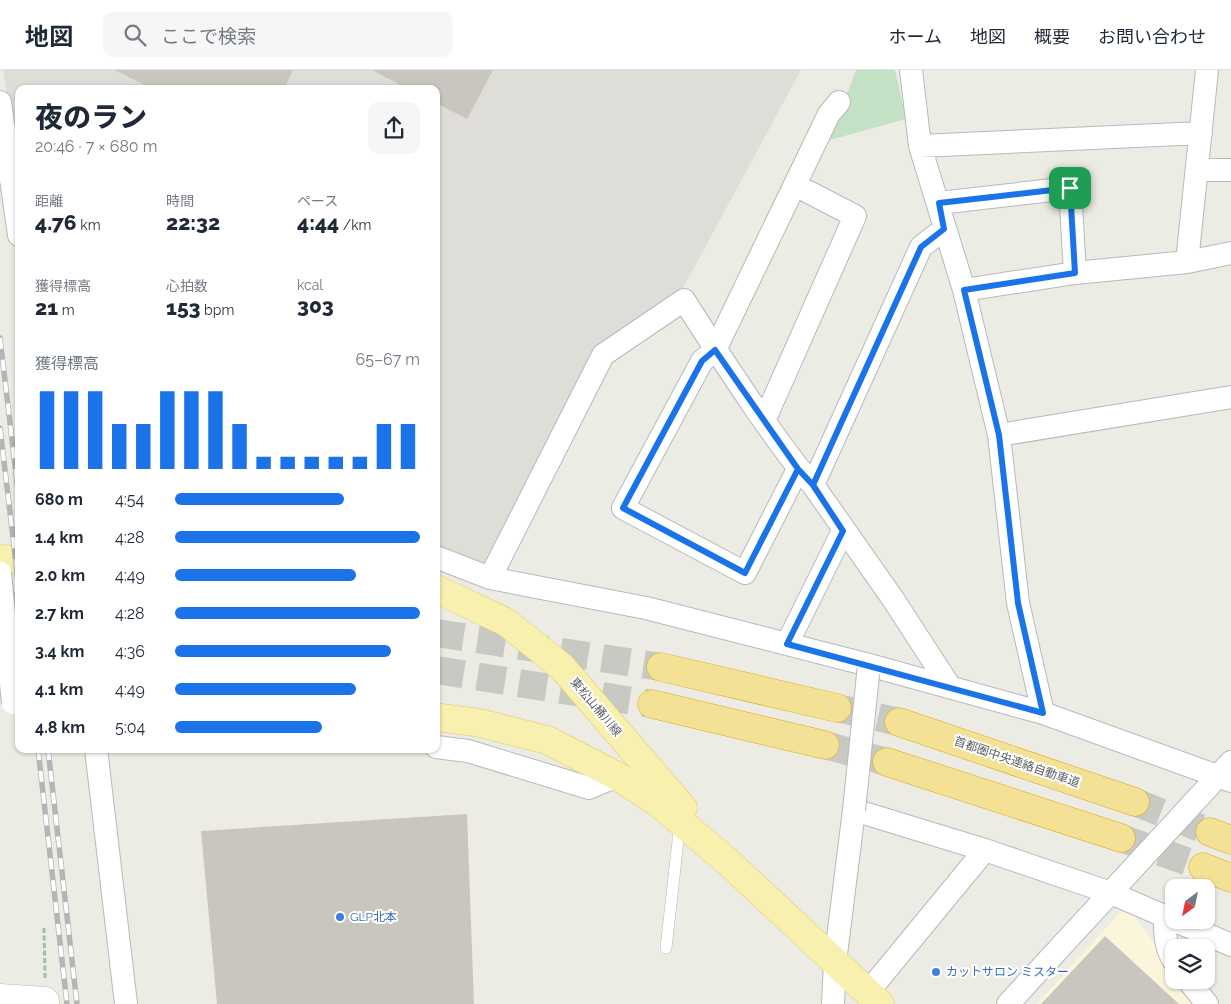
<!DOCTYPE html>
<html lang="ja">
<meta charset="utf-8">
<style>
body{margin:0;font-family:Raleway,"Noto Sans JP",sans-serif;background:#f6f6f7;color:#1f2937;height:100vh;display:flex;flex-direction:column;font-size:19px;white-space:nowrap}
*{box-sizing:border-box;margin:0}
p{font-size:16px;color:#747a83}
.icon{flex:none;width:28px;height:28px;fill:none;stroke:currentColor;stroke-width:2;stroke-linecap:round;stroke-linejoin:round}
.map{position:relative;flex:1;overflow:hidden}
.details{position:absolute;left:15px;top:15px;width:425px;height:668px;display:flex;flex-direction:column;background:#fff;border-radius:10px;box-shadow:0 1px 4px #0004}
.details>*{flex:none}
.needle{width:32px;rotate:213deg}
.tools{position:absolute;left:1165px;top:809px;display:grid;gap:10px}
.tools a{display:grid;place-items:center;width:50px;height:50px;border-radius:10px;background:#fff;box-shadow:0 1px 4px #0004;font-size:25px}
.pin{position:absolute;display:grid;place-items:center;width:42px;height:42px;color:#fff;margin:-21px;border-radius:10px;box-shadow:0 2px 8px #0006}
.round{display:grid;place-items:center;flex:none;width:52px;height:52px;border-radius:10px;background:#f6f6f7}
.summary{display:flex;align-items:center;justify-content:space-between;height:85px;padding:0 20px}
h1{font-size:28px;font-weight:800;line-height:38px}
.figures{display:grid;grid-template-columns:repeat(3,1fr);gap:8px;height:85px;padding:5px 20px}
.figures div{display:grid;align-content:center}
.figures b{font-size:21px;font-weight:800}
.figures small{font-size:14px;font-weight:400}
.figures p{font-size:14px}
.chart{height:140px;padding:10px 20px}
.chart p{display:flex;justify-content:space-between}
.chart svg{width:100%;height:90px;margin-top:5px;stroke:#1a73e8;stroke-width:6}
ul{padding:0 20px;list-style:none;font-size:16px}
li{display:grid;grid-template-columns:80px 60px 1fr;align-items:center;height:38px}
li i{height:12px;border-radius:6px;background:#1a73e8}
header{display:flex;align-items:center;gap:30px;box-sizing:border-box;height:70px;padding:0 25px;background:#fff;border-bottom:1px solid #e0e1e3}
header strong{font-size:24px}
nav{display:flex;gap:28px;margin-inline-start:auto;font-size:18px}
.search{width:350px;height:45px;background:#f6f6f7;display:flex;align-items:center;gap:12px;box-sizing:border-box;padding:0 18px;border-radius:10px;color:#747a83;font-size:19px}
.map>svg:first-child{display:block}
.commercial{fill:#faf5db}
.industrial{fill:#dfddd8}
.green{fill:#c3e2c5}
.building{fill:#c9c6c0}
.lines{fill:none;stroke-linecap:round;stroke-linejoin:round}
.motorway-tunnel{stroke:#c9c9c4;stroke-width:28;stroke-dasharray:28 14;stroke-linecap:butt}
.service-casing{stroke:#b6b9bd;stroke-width:12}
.minor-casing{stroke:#b6b9bd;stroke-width:24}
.tertiary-casing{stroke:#b6b9bd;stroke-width:29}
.primary-casing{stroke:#e4c966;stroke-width:29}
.motorway-casing{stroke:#dbaa15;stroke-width:29}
.path{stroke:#9cc3aa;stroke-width:3;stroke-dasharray:5 2.5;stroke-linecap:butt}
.service{stroke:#fff;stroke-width:11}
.minor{stroke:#fff;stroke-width:22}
.tertiary{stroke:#fff;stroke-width:28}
.primary{stroke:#f7f0af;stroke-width:28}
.motorway{stroke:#f3e195;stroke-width:28}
.rail-casing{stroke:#b4b5b5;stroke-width:5.5}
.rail{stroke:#fff;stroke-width:4;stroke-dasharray:11;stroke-linecap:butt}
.minor-bridge-casing{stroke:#b6b9bd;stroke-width:24;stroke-linecap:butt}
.minor-bridge{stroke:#fff;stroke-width:22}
.route-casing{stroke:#fff;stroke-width:10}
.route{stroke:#1a73e8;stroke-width:6}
.shop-dot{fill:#3f7fe0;stroke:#fff;stroke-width:2}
.labels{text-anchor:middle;stroke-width:4;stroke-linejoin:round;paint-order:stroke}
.street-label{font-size:12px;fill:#5c5f63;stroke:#fff}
.shop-label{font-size:12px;fill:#366cbe;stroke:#fff;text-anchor:start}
</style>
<header>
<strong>地図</strong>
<div class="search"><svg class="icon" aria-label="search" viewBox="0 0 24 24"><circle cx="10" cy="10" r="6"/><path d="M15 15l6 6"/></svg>ここで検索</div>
<nav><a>ホーム</a><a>地図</a><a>概要</a><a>お問い合わせ</a></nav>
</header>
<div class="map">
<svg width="1231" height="934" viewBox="0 0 1231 934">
<rect width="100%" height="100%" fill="#edece4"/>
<path class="commercial" d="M1126,836l48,63v11h8l18,24h-163z"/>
<path class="industrial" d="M3,0h798l-119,220 -87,62 -116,220 -43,-17v-466h-417v93z"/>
<path class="green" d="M856,0h39l11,49 -76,21z"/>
<path class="building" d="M115,0h178l-9,19h-132z
M372,0h121l-26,49 -31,-16v-14h-28z
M467,744l7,190h-257l-16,-173z
M1105,866l74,68h-138z"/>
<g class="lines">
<path class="motorway-tunnel" d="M0,536h19
M436,563l225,34
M436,600l216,34
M837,638l62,14
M825,675l62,17
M1135,732l75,30
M1121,768l82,29"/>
<g class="service-casing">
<path id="service" d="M666,878l14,-125"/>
</g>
<g class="minor-casing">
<path id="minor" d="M911,0l9,76 44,144 35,145 19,168 25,110
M0,32l19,133
M920,76l281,-13
M1197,100h34
M939,133l131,-15 5,85
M1187,192l20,-192
M964,220l111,-17 112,-11 44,-9
M764,351l91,-205 -60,-31
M999,365l232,-38
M798,399l-53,104 -122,-65 79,-147 13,-11 114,-236 10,-12
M813,415l108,-238 23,-18
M436,487l54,21 156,30 223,57 174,48 188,68
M490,508l113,-223 81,-55c24,38 48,74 73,111 18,25 35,51 56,74l80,114 57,88
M787,574l56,-113
M436,677l32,4 121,37 28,-12
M96,679l30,255
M1165,849c0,15 0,28 9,42
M1188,910l19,24
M868,922l117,-142
M833,934l2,-42 19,-152 131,40 126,43 120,52
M1008,934l223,-242"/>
</g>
<g class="tertiary-casing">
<path id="tertiary" d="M0,928l45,3v3"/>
</g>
<g class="primary-casing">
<path id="primary" d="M0,489l19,1
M436,519l70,33 56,45 121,141
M436,647l44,6 67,17 70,36 40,26 70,59 153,143"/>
</g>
<g class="motorway-casing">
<path id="motorway" d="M661,597l176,41
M652,634l173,41
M899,652l236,80
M887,692l234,76
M1210,762l21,8
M1203,797l28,11"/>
</g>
<path class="path" d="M44,858l1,50"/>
<use href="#service" class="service"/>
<use href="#minor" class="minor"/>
<use href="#tertiary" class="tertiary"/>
<use href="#primary" class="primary"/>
<use href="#motorway" class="motorway"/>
<g class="rail-casing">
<path id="rail" d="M0,268l19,161
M0,358l19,160
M38,679l29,255
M48,679l29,255"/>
</g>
<use href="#rail" class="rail"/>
<g class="minor-bridge-casing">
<path id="minor-bridge" d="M0,503l13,130
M854,740l15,-145"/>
</g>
<use href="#minor-bridge" class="minor-bridge"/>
</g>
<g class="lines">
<g class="route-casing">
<path id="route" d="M1070,118l-131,15 5,26 -23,18 -108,238 -15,-16 -83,-119 -13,11 -79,147 122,65 53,-104 15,16 30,46 -56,113 256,69 -25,-110 -19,-168 -35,-145 111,-17 -5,-85"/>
</g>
<use href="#route" class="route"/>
</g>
<g class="shop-dot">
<circle cx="340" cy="847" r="5"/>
<circle cx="936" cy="902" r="5"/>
</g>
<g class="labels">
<g class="street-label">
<text transform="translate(596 637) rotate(50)" y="4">東松山桶川線</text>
<text transform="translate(1017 692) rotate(19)" y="4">首都圏中央連絡自動車道</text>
</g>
<g class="shop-label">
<text x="350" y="851">GLP北本</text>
<text x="946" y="906">カットサロン ミスター</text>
</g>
</g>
</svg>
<div class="tools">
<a><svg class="needle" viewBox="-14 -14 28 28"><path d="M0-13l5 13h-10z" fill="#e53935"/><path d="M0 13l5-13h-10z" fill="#747a83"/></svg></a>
<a><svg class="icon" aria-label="layers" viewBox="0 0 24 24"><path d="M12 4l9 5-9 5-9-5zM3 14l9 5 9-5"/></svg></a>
</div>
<div class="pin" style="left:1070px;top:118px;background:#1e9e55"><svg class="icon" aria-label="arrive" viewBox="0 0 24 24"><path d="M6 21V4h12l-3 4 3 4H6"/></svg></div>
<section class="details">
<div class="summary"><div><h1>夜のラン</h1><p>20:46 · 7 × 680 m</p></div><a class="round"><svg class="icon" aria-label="share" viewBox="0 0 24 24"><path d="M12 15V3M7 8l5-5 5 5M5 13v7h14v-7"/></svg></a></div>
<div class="figures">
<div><p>距離</p><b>4.76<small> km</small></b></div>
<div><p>時間</p><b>22:32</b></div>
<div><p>ペース</p><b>4:44<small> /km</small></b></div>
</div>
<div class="figures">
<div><p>獲得標高</p><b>21<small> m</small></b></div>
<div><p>心拍数</p><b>153<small> bpm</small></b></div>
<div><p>kcal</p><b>303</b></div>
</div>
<div class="chart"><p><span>獲得標高</span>65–67 m</p>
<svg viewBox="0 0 160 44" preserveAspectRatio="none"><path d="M5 44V6M15 44V6M25 44V6M35 44V22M45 44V22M55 44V6M65 44V6M75 44V6M85 44V22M95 44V38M105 44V38M115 44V38M125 44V38M135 44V38M145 44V22M155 44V22"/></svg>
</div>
<ul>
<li><b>680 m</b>4:54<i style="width:69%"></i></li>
<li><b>1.4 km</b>4:28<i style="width:100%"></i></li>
<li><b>2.0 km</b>4:49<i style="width:74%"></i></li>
<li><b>2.7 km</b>4:28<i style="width:100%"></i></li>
<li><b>3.4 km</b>4:36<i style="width:88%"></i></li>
<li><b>4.1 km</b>4:49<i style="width:74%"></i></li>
<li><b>4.8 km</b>5:04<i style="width:60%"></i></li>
</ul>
</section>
</div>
